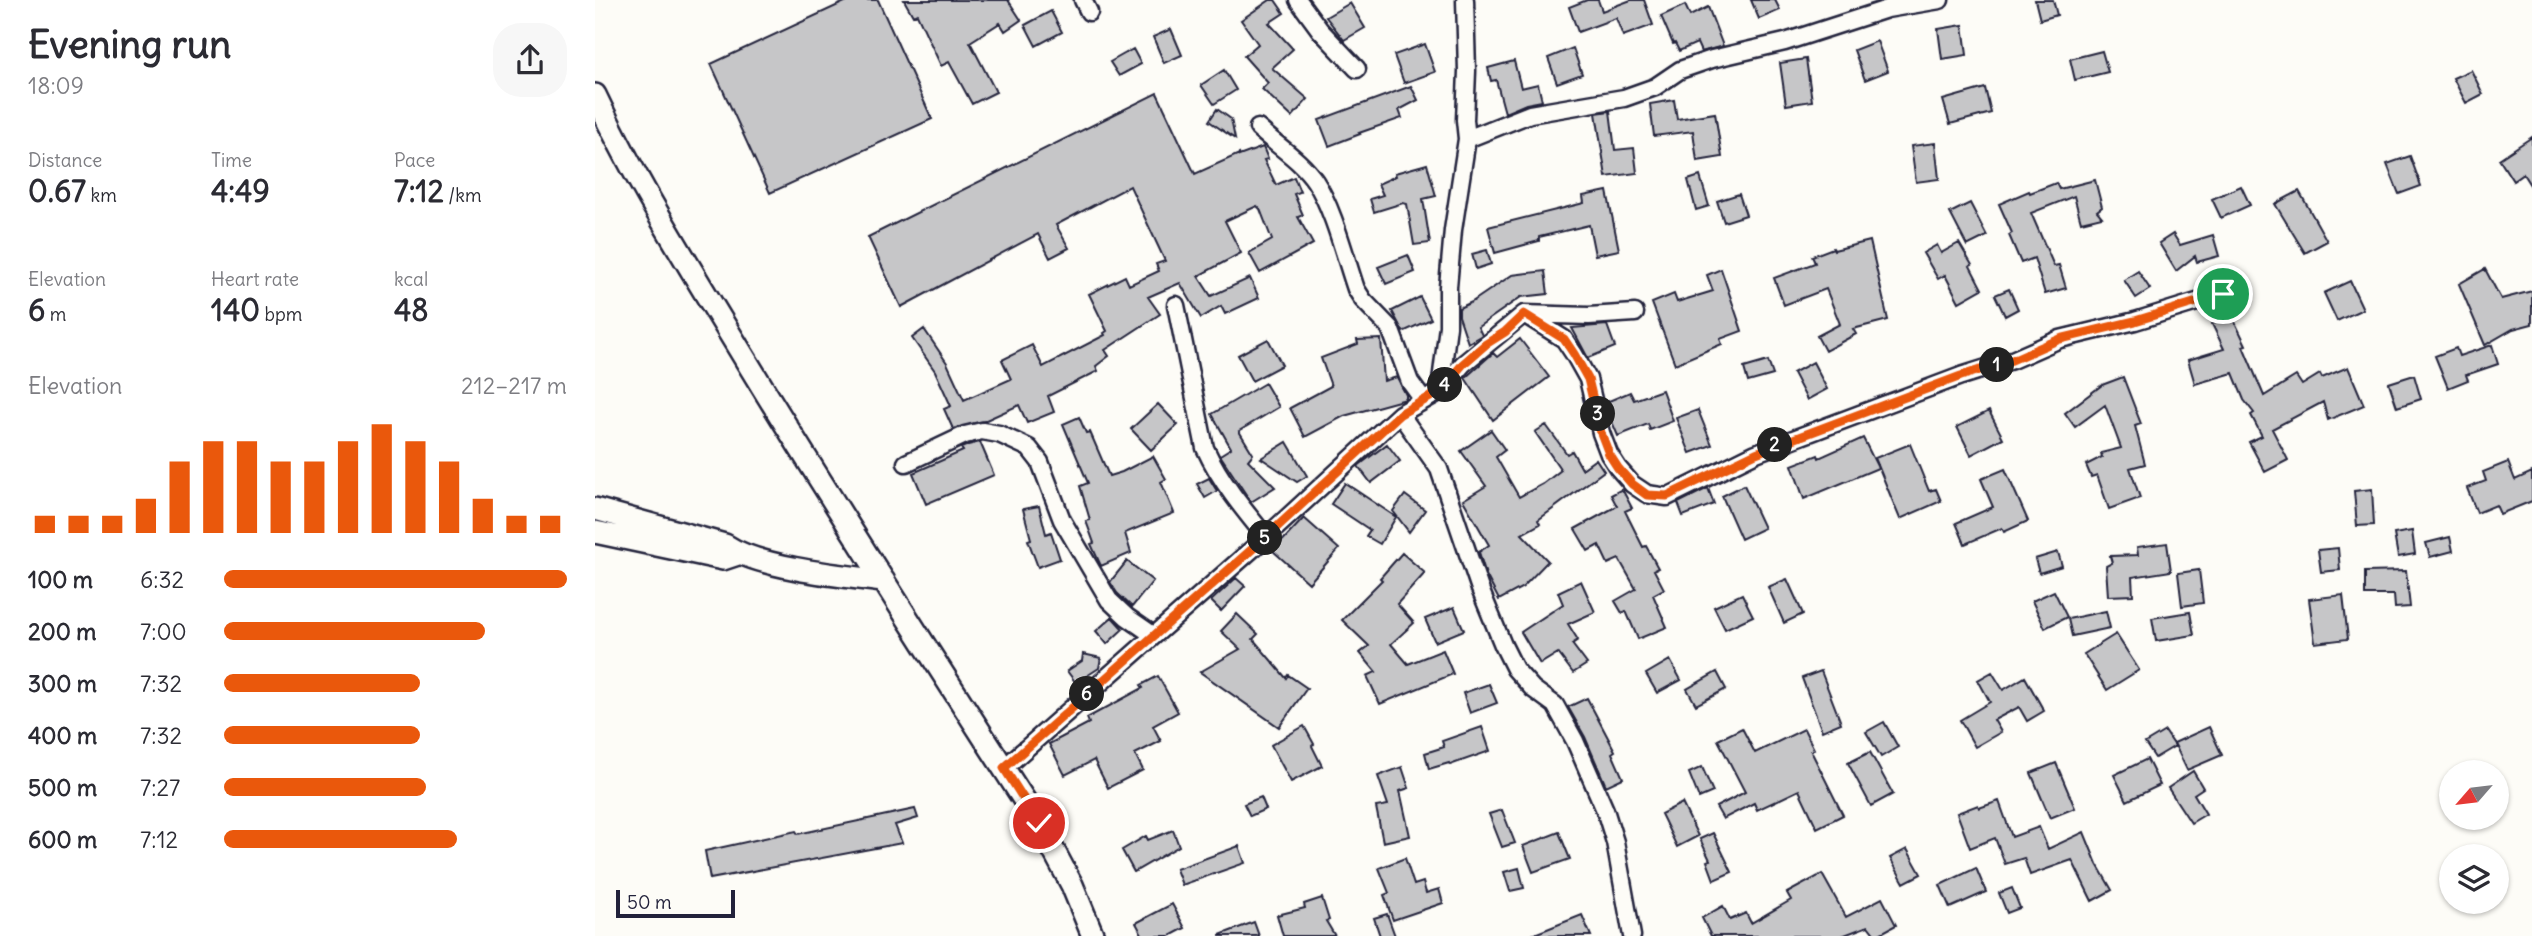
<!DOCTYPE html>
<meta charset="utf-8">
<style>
body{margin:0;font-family:Delius,sans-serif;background:#f7f7f7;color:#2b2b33;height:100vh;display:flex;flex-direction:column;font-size:26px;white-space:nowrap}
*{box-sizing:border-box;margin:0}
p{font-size:23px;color:#7c7c81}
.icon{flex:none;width:38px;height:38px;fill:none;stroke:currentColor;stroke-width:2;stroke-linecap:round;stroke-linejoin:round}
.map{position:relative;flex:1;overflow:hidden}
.side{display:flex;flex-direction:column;background:#fff;width:595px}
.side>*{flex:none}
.needle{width:46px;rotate:242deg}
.fabs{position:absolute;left:1844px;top:760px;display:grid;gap:14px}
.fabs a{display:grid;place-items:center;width:70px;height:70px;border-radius:50%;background:#fff;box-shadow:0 2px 5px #0004;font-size:35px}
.scale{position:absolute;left:21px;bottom:18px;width:119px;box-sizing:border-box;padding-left:7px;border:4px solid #22223b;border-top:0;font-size:19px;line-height:24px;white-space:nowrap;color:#22223b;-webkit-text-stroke:5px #fdfcf7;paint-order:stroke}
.pin{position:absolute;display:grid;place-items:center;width:60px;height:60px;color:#fff;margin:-30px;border:4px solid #fff;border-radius:50%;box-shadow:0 2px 7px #0007}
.km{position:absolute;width:35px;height:35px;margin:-18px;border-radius:50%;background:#222;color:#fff;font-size:19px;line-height:35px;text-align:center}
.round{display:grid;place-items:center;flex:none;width:74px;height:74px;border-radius:28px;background:#f7f7f7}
.head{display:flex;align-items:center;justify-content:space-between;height:119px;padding:0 28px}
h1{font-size:38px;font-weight:700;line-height:52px}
.figures{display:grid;grid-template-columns:repeat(3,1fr);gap:10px;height:119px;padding:7px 28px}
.figures div{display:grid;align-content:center}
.figures b{font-size:30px;font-weight:700}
.figures small{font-size:19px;font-weight:400}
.figures p{font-size:19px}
.chart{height:196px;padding:14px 28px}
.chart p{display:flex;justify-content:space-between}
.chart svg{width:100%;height:126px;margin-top:7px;stroke:#ea580c;stroke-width:6}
ul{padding:0 28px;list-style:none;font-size:23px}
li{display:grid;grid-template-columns:112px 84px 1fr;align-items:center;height:52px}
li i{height:18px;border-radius:9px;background:#ea580c}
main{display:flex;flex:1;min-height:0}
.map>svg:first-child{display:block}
.building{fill:#c6c6c8;stroke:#22223b;stroke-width:2}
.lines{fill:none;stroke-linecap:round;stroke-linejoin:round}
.minor-casing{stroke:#22223b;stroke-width:21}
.major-casing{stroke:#22223b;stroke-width:26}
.minor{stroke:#fdfcf7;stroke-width:16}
.major{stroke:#fdfcf7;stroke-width:21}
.route-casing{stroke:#fff;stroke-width:14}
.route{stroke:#ea580c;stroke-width:9}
</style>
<main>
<section class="side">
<div class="head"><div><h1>Evening run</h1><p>18:09</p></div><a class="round"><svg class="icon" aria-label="share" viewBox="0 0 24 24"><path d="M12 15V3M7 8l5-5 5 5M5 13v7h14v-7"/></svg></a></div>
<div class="figures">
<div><p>Distance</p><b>0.67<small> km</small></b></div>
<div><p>Time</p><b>4:49</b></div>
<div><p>Pace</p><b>7:12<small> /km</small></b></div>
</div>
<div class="figures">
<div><p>Elevation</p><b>6<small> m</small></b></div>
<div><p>Heart rate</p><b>140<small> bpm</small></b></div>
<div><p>kcal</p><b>48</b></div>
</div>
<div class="chart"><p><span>Elevation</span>212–217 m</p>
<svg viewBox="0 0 160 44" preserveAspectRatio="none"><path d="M5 44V38M15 44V38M25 44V38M35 44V32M45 44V19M55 44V12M65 44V12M75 44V19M85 44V19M95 44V12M105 44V6M115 44V12M125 44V19M135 44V32M145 44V38M155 44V38"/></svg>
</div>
<ul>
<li><b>100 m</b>6:32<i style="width:100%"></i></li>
<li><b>200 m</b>7:00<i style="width:76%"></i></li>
<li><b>300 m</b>7:32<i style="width:57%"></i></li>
<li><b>400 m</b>7:32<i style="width:57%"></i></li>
<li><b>500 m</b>7:27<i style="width:59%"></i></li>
<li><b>600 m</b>7:12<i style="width:68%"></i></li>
</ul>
</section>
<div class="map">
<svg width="1937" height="936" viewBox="0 0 1937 936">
<rect width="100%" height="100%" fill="#fdfcf7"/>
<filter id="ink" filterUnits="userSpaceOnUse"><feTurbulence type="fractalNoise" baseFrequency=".0143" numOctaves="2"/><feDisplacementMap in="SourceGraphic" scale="14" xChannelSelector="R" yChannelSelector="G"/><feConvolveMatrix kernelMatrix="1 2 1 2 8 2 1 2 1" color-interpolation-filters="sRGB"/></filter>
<g filter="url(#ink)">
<path class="building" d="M254,0h29l54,119 -162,74 -59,-129z
M309,0h104l13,20 -16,11 -5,-8 -30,19 26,50 -24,12 -23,-42 -8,4 -24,-52 -4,2z
M675,0h5l9,13 -15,10 24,26 -21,19 36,31 -16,18 -30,-28 6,-6 -24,-27 14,-12 -17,-24z
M992,0h11l4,11 29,-11h13l9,25 -30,11 -7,-18 -38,14 -9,-25z
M1156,0h24l5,10 -21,9z
M1440,0h18l4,15 -17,5z
M755,3l15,25 -21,12 -18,-23z
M1090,5l5,11 18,-9 15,39 -22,6 -4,-9 -18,8 -4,-8 -2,1 -12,-28z
M456,11l11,21 -26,14 -11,-21z
M1368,25l4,30 -25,4 -4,-30z
M576,29l11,26 -18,8 -11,-26z
M1282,41l11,30 -23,9 -11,-30z
M830,44l10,28 -31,11 -10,-28z
M978,48l9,26 -25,9 -9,-25z
M538,49l8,15 -22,12 -9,-14z
M1507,51l6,21 -33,8 -5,-21z
M1211,59l6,42 -26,4 -6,-42z
M919,61l7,27 17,-4 4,17 -16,3 -21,9 -9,-33 -5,1 -3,-13z
M629,70l12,20 -22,14 -13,-19z
M1876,70l12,24 -17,9 -13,-25z
M816,86l7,14 -19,10 3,8 -43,15 1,1 -31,12 -10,-26z
M1390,88l6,25 -41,11 -7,-24z
M562,93l38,81 44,-20v2l24,-9 5,12 -4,1 12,25 18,-8 6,15 -6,2 9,21 -5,2 15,27 -53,29 -11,-20 23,-13 -12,-31 -3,-3 -32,15 16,32 -43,23 13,20 39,-18 9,20 -34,16 -4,-8 -20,12 -21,-35 -32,14 12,17 -55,36 4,6 -13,10 2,5 -50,25 6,16 -27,11 -8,-18 -35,16 -31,8 -9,-20 7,-3 -16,-35 -23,-33 12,-9 23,34 17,37 47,-21 -9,-19 30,-15 11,22 62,-32 -1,-2 3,-2 -18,-37 36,-18 4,9 30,-14 -3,-7 9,-3 -35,-75 -74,39 13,23 -19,10 -12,-24 -137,73 -33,-70z
M1079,100l3,19 38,-6 7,44 -25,4 -4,-30 -39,5 -4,-32z
M622,109l14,10 4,20 -26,-18z
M1015,111l5,39 19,-2 3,25 -31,4 -10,-64z
M1937,137v51l-9,-14 -10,7 -14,-22z
M1340,143l4,36 -23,3 -5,-36z
M1815,156l11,30 -22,8 -12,-30z
M832,164l9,32 -13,3 7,44 -16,2 -7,-41 -4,-1 -29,9 -4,-13 13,-4 -5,-11 18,-8 -1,-3z
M1105,176l9,30 -13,4 -8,-30z
M1500,180l7,27 -5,4 5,6 -21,5 -7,-26 -43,17 23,53 5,-1 7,23 -21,6 -11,-36 -13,5 -12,-28 3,-2 -13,-29 30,-13 1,2 26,-10 3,6z
M1646,186l9,19 -29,13 -9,-19z
M1012,191l12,59 -24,5 -6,-30 -50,12v4l-44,12 -7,-26 96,-24 -1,-7z
M1704,191l28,50 -22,12 -30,-49z
M1144,194l7,21 -22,7 -7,-21z
M1375,203l17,33 -20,10 -17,-33z
M1578,234l7,11 33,-10 6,21 -22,6 -2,-6 -19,15 -17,-28z
M1275,241l18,79 -35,9 3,5 -31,17 -8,-15 23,-12 -14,-35 -42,16 -10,-27 41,-15 -3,-7 21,-8 1,2z
M1364,243l13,22 -2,1 12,23 -23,13 -14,-27 -7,4 -15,-26 14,-8 4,8z
M892,250l4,14 -15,5 -4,-15z
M813,255l7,17 -29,12 -8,-17z
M1126,269l21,62 -22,8 2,5 -47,20 -23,-61 22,-9 3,8 36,-11 -6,-16z
M1890,269l16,30 31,-8v33l-19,5 -28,16 -26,-61z
M950,271l3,23 -27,3 -43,30 4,8 -14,8 -9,-27v-8l13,-6 40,-27z
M1543,271l12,18 -14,9 -12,-18z
M1755,281l13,28 -26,12 -13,-28z
M1414,289l9,20 -13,7 -10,-21z
M825,297l11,22 -28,13 -11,-21z
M1636,314l15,31 -3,1 21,50 32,-20 6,9 18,-11 2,4 26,-11 16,38 -36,15 -5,-18 -51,27 16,31 -23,12 -16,-30 13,-6 -11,-21 3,-2 -10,-13 -11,-27 -38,11 -7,-24 36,-11 -12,-25z
M1012,325l8,22 -27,11 -16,-30z
M673,339l14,26 -30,16 -14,-26z
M786,339l3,42 13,-4 9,18v4l-62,17 -39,21 -15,-29 41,-22 -10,-28 37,-14 -1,-4z
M925,339l29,38 -56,43 -28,-42 28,-25 4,4z
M1897,345l6,19 -32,11 2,5 -20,8 -13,-32 21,-8 3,8z
M1173,361l5,14 -25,7 -4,-14z
M1218,362l14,27 -20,11 -14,-27z
M1819,375l7,24 -24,8 -8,-24z
M1528,377l18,47 -6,2 10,38 -15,4 10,30 -31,11 -12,-34 -6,2 -5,-12 16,-8 -1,-4 20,-5 -16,-43 -30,22 -10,-14 37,-28z
M670,383l14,24 -40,24 14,23 -5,6 27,27 -24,15 -31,-47 11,-7 -19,-34z
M1067,390l11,31 -23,9 -2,-6 -30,12 -14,-33 26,-11 4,8z
M563,404l20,21 -27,25 -20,-21z
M1103,410l14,35 -22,8 -14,-35z
M1394,411l14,27 -32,17 -14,-28z
M484,417l7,16 4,-1 19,44 13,-4 31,-16 13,23 -5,3 13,31 -49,20 6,20 -30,13 -10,-22 3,-1 -8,-22 4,-1 -10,-34 8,-3 -25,-59z
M951,425l21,29 5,-3 10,18 14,-10 8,12 -66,49 2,4 -18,10 26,27 -25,26 -24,13 -13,-25 -7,-23 10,-7 -26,-45 23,-14 -25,-35 30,-21 14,20 -9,7 23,40 24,-13 18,-14 -26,-38z
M1268,438l15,30 -74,31 -12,-34 26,-10 1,3z
M385,442l14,33 -68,29 -13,-31 50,-22 -2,-3 7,-3z
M692,442l20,34 -10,6 -36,-24z
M792,444l13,17 -29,22 -13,-17z
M1315,444l19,47 7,-2 5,12 -41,18 -25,-61z
M1913,462l7,18 17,-8v29l-32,13 -4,-9 -19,8 -10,-25 19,-7 -3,-9z
M1410,469l23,52 -24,11 -2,-4 -37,16 -9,-21 37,-16 -12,-28z
M614,478l8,13 -12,7 -8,-14z
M750,483l51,34 -16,27 -14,-8 4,-6 -39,-26z
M1149,485l20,43 -23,11 -19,-43z
M1113,488l6,16 -31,12 -5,-13z
M1027,489l10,19 -7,3 18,36 3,-1 12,22 -4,2 10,19 -11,6 14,32 -29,12 -12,-28 -4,2 -7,-12 21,-12 -17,-30 -11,5 -9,-19 -11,6 -13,-22 42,-23 -6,-11z
M1777,489l2,36 -17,1 -3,-35z
M810,495l20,15 -16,22 -16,-21z
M444,506l7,28 5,-2 9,27 -22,8 -10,-27 3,-1 -8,-30z
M709,518l35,31 -30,34 -36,-32z
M1817,531l3,23 -17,3 -4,-23z
M1855,537l3,14 -23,6 -4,-14z
M1572,543l4,28 -39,6 1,18 -25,1 -2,-30 6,-3 -2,-7 28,-1 -1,-8z
M1743,548l2,22 -19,2 -3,-22z
M1463,552l4,14 -23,7 -4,-14z
M807,553l23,20 -28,31 17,19 -23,21 17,20 35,-14 10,24 -73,30 -13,-28 9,-4 -16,-19 9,-7 -27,-26 40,-40 -2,-2z
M532,561l26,20 -21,26 -15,-14 -7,-11z
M1604,570l4,33 -21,3 -4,-33z
M1811,571l4,36 -15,1 -1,-13h-29v-23z
M641,578l9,8 -24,25 -10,-10z
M1192,579l16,35 -19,9 -16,-36z
M986,581l14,31 -27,12 10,16 -6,4 15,20 -14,9 -15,-20 -18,11 -19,-32 42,-28 -5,-12z
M1459,591l13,26 -22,11 -13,-27z
M1147,594l11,22 -28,13 -11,-22z
M1748,595l5,44 -33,4 -6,-44z
M859,607l10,23 -29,12 -10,-23z
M1511,611l4,17 -38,8 -4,-17z
M1595,612l4,23 -38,6 -4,-23z
M642,614l21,20 -5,5 33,39 2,-3 19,13 -28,39 -79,-55 40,-23 -19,-18z
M517,617l11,12 -16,15 -11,-13z
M1521,634l23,36 -32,20 -23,-36z
M488,654l18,4 -2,10 -23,15 -9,-12 15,-10z
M1075,660l11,20 -24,13 -11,-19z
M1226,671l20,52 -19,8 -20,-53z
M1122,672l9,17 -30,16 -9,-16z
M1397,672l11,18 22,-13 19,34 -17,10 -8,-14 -25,13 7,12 -26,15 -15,-27 30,-18 -12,-22z
M563,676l20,36 -25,14 8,15 -26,13 8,16 -35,18 -14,-28 -29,15 -16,-31 40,-21 -2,-5 56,-30 -2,-3z
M894,684l8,19 -27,10 -7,-20z
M992,698l28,53 -3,2 11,25 -17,8 -21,-49 -17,-30z
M1289,722l14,25 -17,10 -15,-25z
M709,726l10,18 -2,2 10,20 -31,16 -20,-37z
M887,727l8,24 -40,14 -1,-2 -20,6 -4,-16 19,-6 -2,-6z
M1614,727l13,28 -35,15 -13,-27z
M1147,728l13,25 49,-24 10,20 -3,2 32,64 -26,13 -18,-38 -42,20 -3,-7 -31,16 -7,-12 29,-15 -27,-52z
M1570,731l10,15 -20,12 -10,-15z
M1275,752l23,42 -22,12 -23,-43z
M1552,759l13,26 -33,16 -13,-26z
M1461,763l19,45 -25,10 -19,-45z
M807,767l7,21 -9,3 10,45 -27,6 -7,-35 12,-2 -10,-29z
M1107,767l11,25 -14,6 -10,-25z
M1598,771l10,17 -9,6 12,20 -15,9 -23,-35z
M666,797l5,12 -16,7 -6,-12z
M1404,801l13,36 27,-10 9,22 36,-17 13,32 15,26 -20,11 -20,-41 -42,15 -6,-17 -19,6 -10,-26 -25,10 -13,-35 21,-8 1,3z
M1087,803l16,33 -21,11 -16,-33z
M320,809l3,9 -23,7 7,18 -192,36 -5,-28 91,-20 2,3z
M907,810l13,33 -13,4 -13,-33z
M578,830l6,16 -45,26 -12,-22 24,-14 2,4z
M964,832l11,27 -37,13 -10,-26z
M1118,833l19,39 -18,8 -7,-19 3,-1 -10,-21z
M644,846l6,17 -63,22 -6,-16z
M1312,849l14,25 -17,9 -14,-25z
M810,858l9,27 9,-3 3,11 13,-4 4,14 -50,17 -9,-25 5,-2 -10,-25z
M924,868l5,20 -14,3 -6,-19z
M1381,868l10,24 -36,16 -10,-23z
M1227,874l24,43 36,-19 14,27 -20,11 -8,-10 -26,10h-131l-9,-18 21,-12 7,14 16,-7 5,10 40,-23 -4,-7z
M1417,888l8,20 -13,5 -8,-20z
M727,898l7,22 -3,1 9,15h-52l-6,-21 28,-7 -1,-4z
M577,904l13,24 -15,8h-27l-7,-13z
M792,914l8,22h-15l-6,-18z
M987,915l9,21h-59v-1z
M659,922l5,14h-39v-1z"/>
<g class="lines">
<g class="minor-casing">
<path id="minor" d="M488,0l6,12
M703,0l22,30 37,39
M663,128c18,17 43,32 57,53 18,27 30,76 41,108l7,11 27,28 20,54 13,18
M872,139l63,-25 94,-16 31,-11 25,-17 32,-11 73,-17 102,-33 53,-9
M581,305l29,143c15,33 38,61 61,89
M929,314l40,25 10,15 14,25 13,54 8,21 9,14 14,16 15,10 20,3 89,-44 205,-77 51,-16 48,-21 75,-18 88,-27
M845,389l8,-63v-39l5,-57 14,-91 -2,-19 2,-49 -2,-71
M805,414l39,55 41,120 23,56 12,24 18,20 22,16 20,36 30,69 10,32 17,94
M311,463l59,-28 17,-4 17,3 30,14 11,14 22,58 47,80 18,17 26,18
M409,768l262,-231 134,-123 39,-22 24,-28 61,-50 65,2 46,-3"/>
</g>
<g class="major-casing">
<path id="major" d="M0,95c43,91 100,181 152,267 95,156 193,308 292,461l33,62 21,51
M0,509l130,36c34,23 117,31 159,36
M0,532l128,27 15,-5"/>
</g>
<use href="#minor" class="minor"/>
<use href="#major" class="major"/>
</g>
</g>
<g class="lines" filter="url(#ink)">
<g class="route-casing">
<path id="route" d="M444,823l-35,-55 262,-231 134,-123 39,-22 24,-28 23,-20 19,-12 19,-18 40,25 10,15 14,25 13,54 8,21 9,14 14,16 15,11 20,1 89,-43 205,-77 51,-16 48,-21 75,-18 88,-27"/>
</g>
<use href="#route" class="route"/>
</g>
</svg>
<div class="fabs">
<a><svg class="needle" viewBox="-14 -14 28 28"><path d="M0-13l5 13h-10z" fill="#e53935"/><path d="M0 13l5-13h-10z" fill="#7c7c81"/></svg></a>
<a><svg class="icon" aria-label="layers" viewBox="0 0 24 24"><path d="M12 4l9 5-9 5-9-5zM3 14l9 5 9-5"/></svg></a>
</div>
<div class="scale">50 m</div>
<div class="pin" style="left:1628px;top:294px;background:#1e9e55"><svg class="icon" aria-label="arrive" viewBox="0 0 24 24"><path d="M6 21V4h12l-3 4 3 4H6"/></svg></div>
<div class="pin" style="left:444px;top:823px;background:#d93025"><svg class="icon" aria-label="check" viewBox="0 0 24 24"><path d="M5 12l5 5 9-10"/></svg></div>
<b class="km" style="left:1402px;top:365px">1</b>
<b class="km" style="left:1180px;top:445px">2</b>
<b class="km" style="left:1003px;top:414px">3</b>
<b class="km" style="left:850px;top:385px">4</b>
<b class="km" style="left:670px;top:538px">5</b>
<b class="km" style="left:492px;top:694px">6</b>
</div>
</main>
